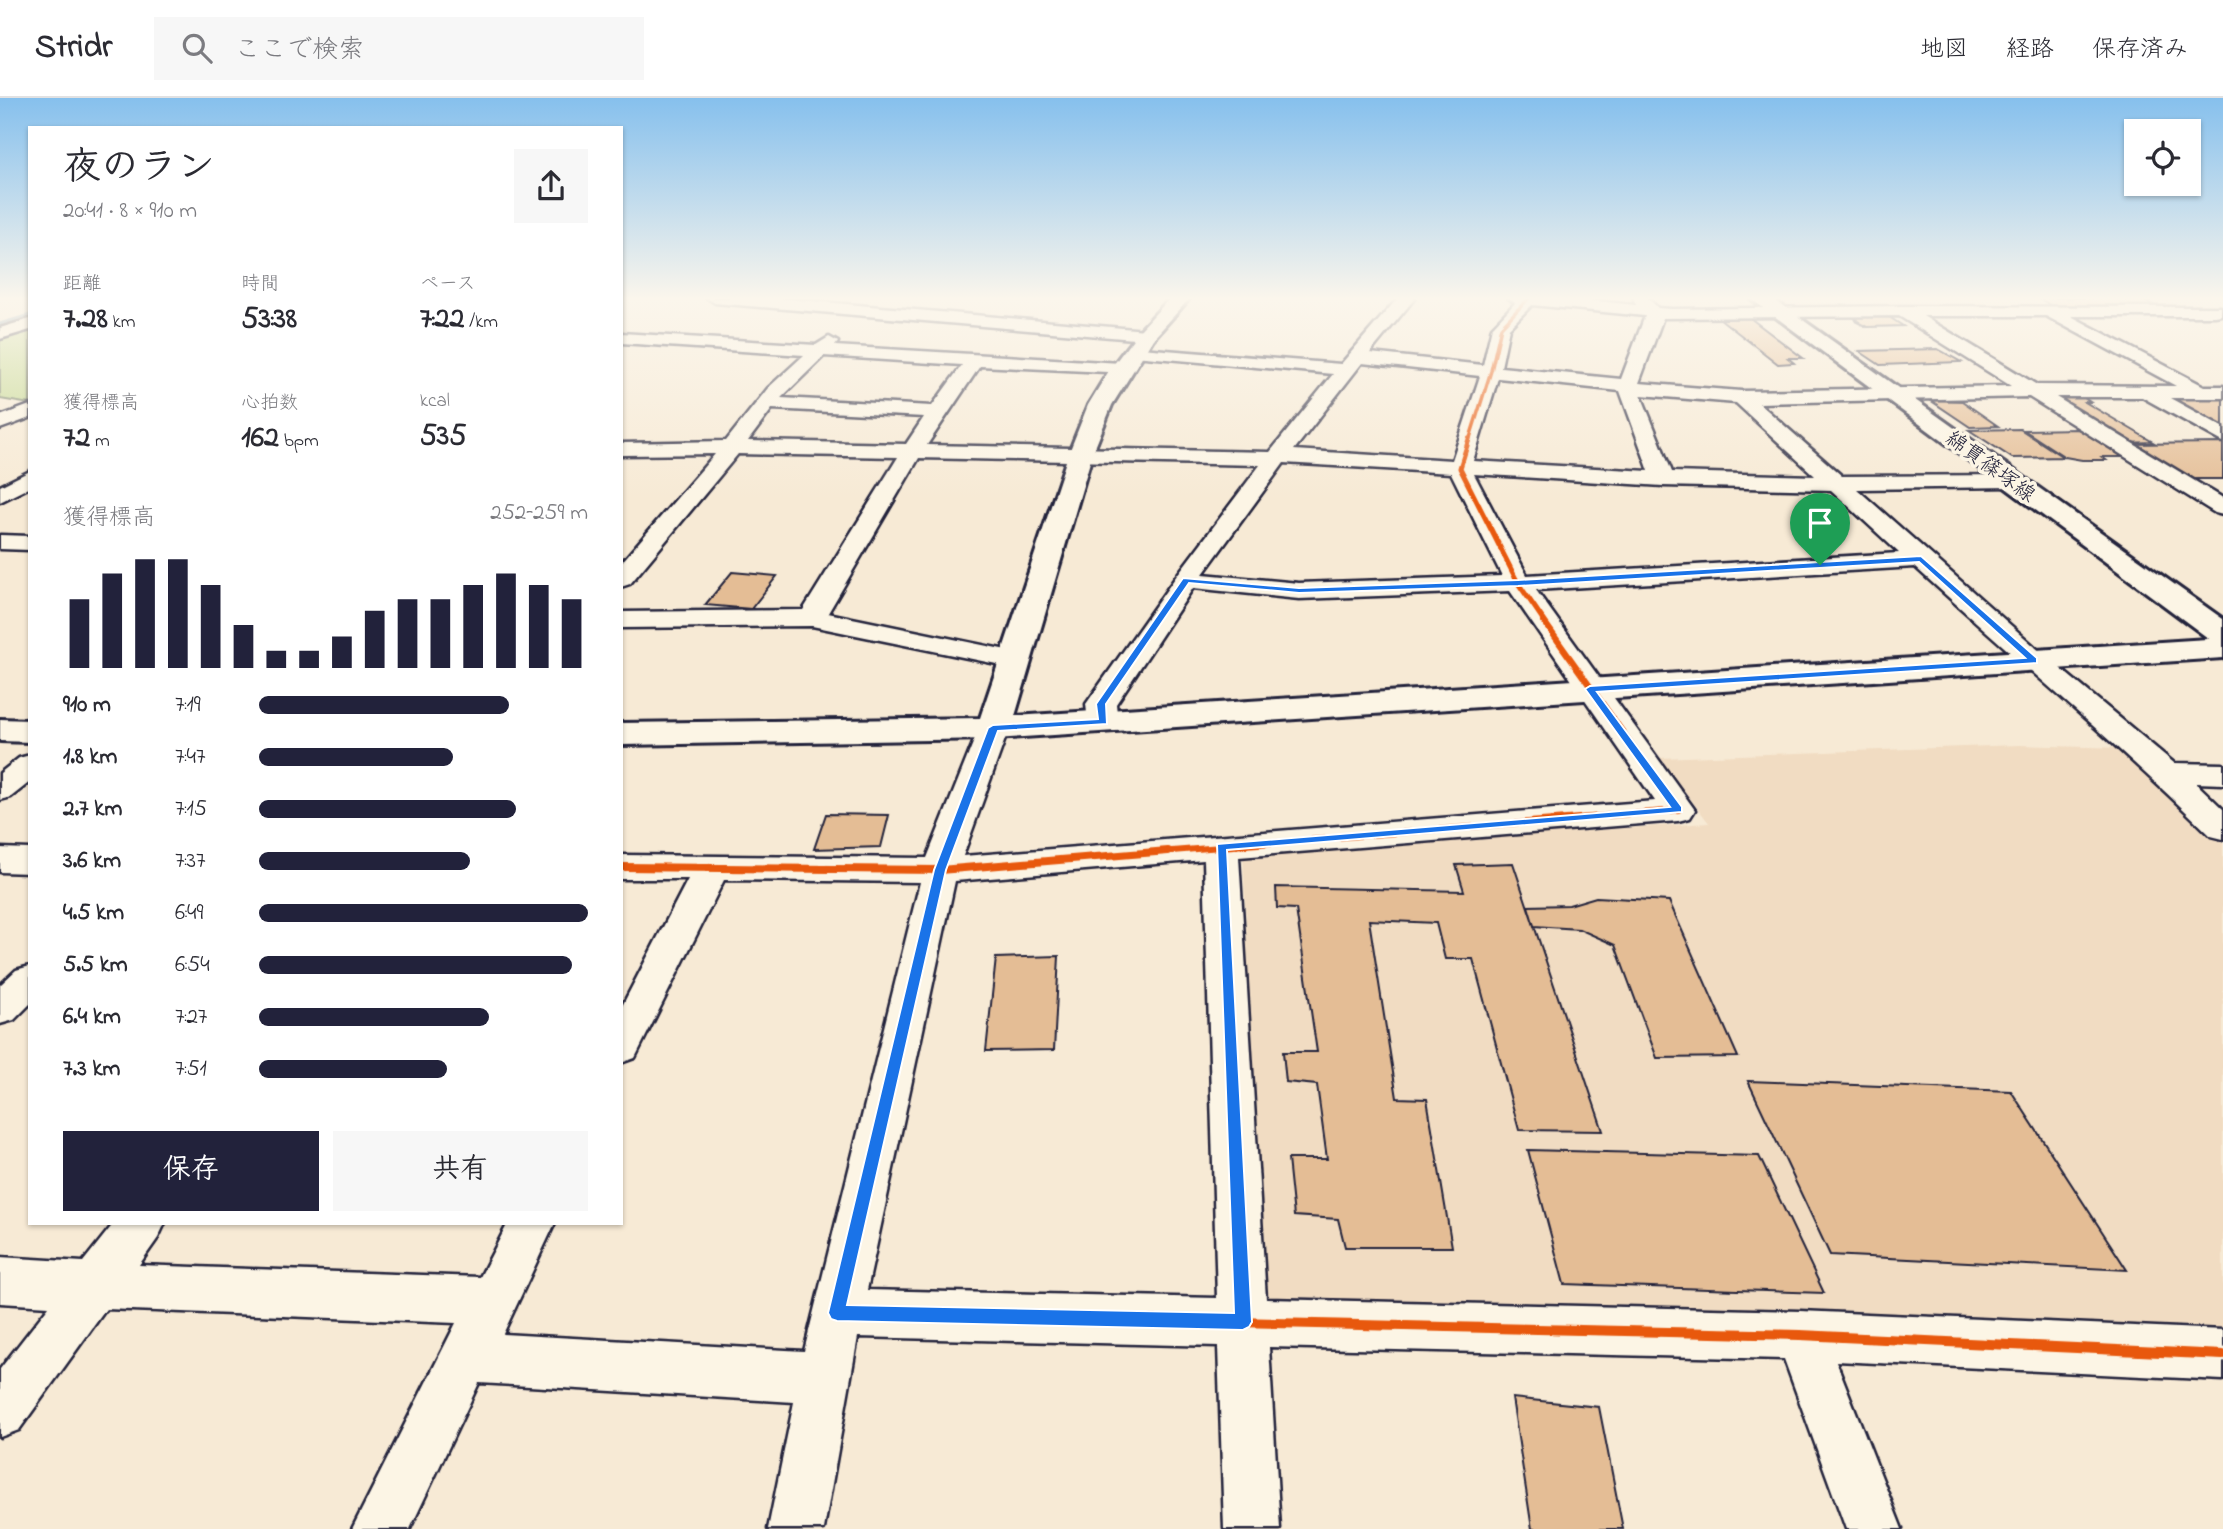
<!DOCTYPE html>
<html lang="ja">
<meta charset="utf-8">
<style>
body{margin:0;font-family:"Indie Flower","Klee One",sans-serif;background:#f7f7f7;color:#2b2b33;height:100vh;display:flex;flex-direction:column;font-size:26px;white-space:nowrap}
*{box-sizing:border-box;margin:0}
p{font-size:23px;color:#7c7c81}
.icon{flex:none;width:38px;height:38px;fill:none;stroke:currentColor;stroke-width:2;stroke-linecap:round;stroke-linejoin:round}
.map{position:relative;flex:1;overflow:hidden}
.panel{position:absolute;left:28px;top:28px;width:595px;height:1099px;display:flex;flex-direction:column;background:#fff;border-radius:0px;box-shadow:0 2px 5px #0004}
.panel>*{flex:none}
.fabs{position:absolute;left:2124px;top:21px;display:grid;gap:14px}
.fabs a{display:grid;place-items:center;width:77px;height:77px;border-radius:0px;background:#fff;box-shadow:0 2px 5px #0004;font-size:35px}
.pin{position:absolute;display:grid;place-items:center;width:60px;height:60px;color:#fff;margin:-72px -30px;border-radius:50% 50% 50% 0;rotate:-45deg;box-shadow:0 0 7px #0007}
.pin .icon{rotate:45deg}
.round{display:grid;place-items:center;flex:none;width:74px;height:74px;border-radius:0px;background:#f7f7f7}
.overview{display:flex;align-items:center;justify-content:space-between;height:119px;padding:0 35px}
h1{font-size:38px;font-weight:800;line-height:52px}
.metrics{display:grid;grid-template-columns:repeat(3,1fr);gap:10px;height:119px;padding:7px 35px}
.metrics div{display:grid;align-content:center}
.metrics b{font-size:30px;font-weight:800}
.metrics small{font-size:19px;font-weight:400}
.metrics p{font-size:19px}
.chart{height:196px;padding:14px 35px}
.chart p{display:flex;justify-content:space-between}
.chart svg{width:100%;height:126px;margin-top:7px;stroke:#22223b;stroke-width:6}
.action{display:flex;gap:14px;margin-top:auto;padding:14px 35px}
.action a{flex:1;height:80px;border-radius:0px;background:#22223b;color:#fff;font-size:28px;font-weight:800;line-height:80px;text-align:center}
.action a+a{background:#f7f7f7;color:#2b2b33}
ul{padding:0 35px;list-style:none;font-size:23px}
li{display:grid;grid-template-columns:112px 84px 1fr;align-items:center;height:52px}
li i{height:18px;border-radius:9px;background:#22223b}
header{display:flex;align-items:center;gap:42px;box-sizing:border-box;height:98px;padding:0 35px;background:#fff;border-bottom:2px solid #e1e1e2}
header strong{font-size:33px}
nav{display:flex;gap:38px;margin-inline-start:auto;font-size:24px}
.search{width:490px;height:63px;background:#f7f7f7;display:flex;align-items:center;gap:18px;box-sizing:border-box;padding:0 24px;border-radius:0px;color:#7c7c81;font-size:26px}
.map>svg:first-child{display:block}
.built{fill:#f1dcc2}
.green{fill:#c2d78d;stroke:#727c64;stroke-width:2}
.lines{fill:none;stroke-linecap:round;stroke-linejoin:round}
.stream{stroke:#668baa;stroke-width:5}
.building{fill:#e4bd95;stroke:#22223b;stroke-width:2}
.minor-casing{stroke:#22223b;stroke-width:5}
.tertiary-casing{stroke:#22223b;stroke-width:6}
.secondary-casing{stroke:#22223b;stroke-width:6}
.minor{fill:#fcf5e5;fill-rule:evenodd}
.tertiary{fill:#fcf5e5;fill-rule:evenodd}
.secondary{fill:#fcf5e5;fill-rule:evenodd}
.cycleway-far4-casing{stroke:#fcf5e5;stroke-width:6}
.cycleway-far3-casing{stroke:#fcf5e5;stroke-width:9}
.cycleway-far2-casing{stroke:#fcf5e5;stroke-width:10}
.cycleway-far1-casing{stroke:#fcf5e5;stroke-width:12}
.cycleway-casing{stroke:#fcf5e5;stroke-width:15}
.cycleway-far4{stroke:#e8590c;stroke-width:3.5}
.cycleway-far3{stroke:#e8590c;stroke-width:5}
.cycleway-far2{stroke:#e8590c;stroke-width:6}
.cycleway-far1{stroke:#e8590c;stroke-width:8}
.cycleway{stroke:#e8590c;stroke-width:10}
.route{fill:#1a73e8;stroke:#fff;stroke-width:2;fill-rule:evenodd}
.labels{text-anchor:middle;stroke-width:7;stroke-linejoin:round;paint-order:stroke}
.far-street-label{font-size:21px;fill:#22223b;stroke:#fcf5e5}
</style>
<header>
<strong>Stridr</strong>
<div class="search"><svg class="icon" aria-label="search" viewBox="0 0 24 24"><circle cx="10" cy="10" r="6"/><path d="M15 15l6 6"/></svg>ここで検索</div>
<nav><a>地図</a><a>経路</a><a>保存済み</a></nav>
</header>
<div class="map">
<svg width="2223" height="1431" viewBox="0 0 2223 1431">
<rect width="100%" height="100%" fill="#f7ead5"/>
<filter id="ink" filterUnits="userSpaceOnUse"><feTurbulence type="fractalNoise" baseFrequency=".0143" numOctaves="2"/><feDisplacementMap in="SourceGraphic" scale="14" xChannelSelector="R" yChannelSelector="G"/><feConvolveMatrix kernelMatrix="1 2 1 2 8 2 1 2 1" color-interpolation-filters="sRGB"/></filter>
<g filter="url(#ink)">
<path class="built" d="M2019,647l105,3 99,95v490l-961,-36 -19,-445 466,-29 -50,-65z"/>
<path class="green" d="M24,232l6,1v73l-30,-5v-63z"/>
<g class="lines">
<path class="stream" d="M0,227l30,-9"/>
</g>
<path class="building" d="M2038,200h101l18,9h-103z
M1853,219h36l14,9 -36,1 -12,-6h3z
M1719,220h31l53,40h-15l6,5 -16,1z
M1938,251l23,13 -81,3 -21,-14z
M2057,298l27,2 6,4h-5l68,40 -28,1 -73,-44h10z
M2223,300v30l-54,-29z
M1930,302l32,1 36,25 -28,1z
M2020,331l43,28 -51,1 -43,-28z
M2078,331l46,28h-22l4,3h-24l-17,-3 -41,-27z
M2223,345v36h-33l-64,-35z
M732,474l45,4 -26,33 -46,-4z
M826,716l63,1 -8,32 -67,2z
M1513,765l90,268 -84,-1 -46,-171h-28l-9,-36 -67,-3 28,178 30,1 25,148h-107l-7,-28 -44,-3 -6,-57h39l-10,-74 -31,-3 -3,-30h34l-21,-143 -19,-1 -1,-21 188,4 -8,-26z
M1596,799l73,4 69,156 -81,1 -42,-113 -36,-16 -45,-3 -6,-20 41,-1z
M1059,858l-5,94 -68,1 10,-93z
M1748,983l263,10 116,179 -297,-15z
M1528,1052l231,6 65,137 -260,-9z
M1512,1300l87,9 24,122h-91z"/>
<g class="lines">
<g class="minor-casing">
<path id="minor" d="M707,200h70l369,32 9,5 -9,5 -431,-37z
M1398,200h17l-45,55 113,12 9,-38 23,-24 -7,-5h60l68,7 -3,-7h15l10,10 14,1 231,-3 318,1v8l-6,1h-144l133,70h19v12h-53l53,29v15l-81,-45h-86l167,101v17l-8,-2 -186,-116 -270,6 83,73 178,-1 3,5 -3,5 -8,2 -155,2 186,165 131,109 49,1v20l-27,-1 27,26v30l-12,-3c-95,-94 -198,-179 -296,-269l-379,23 159,220 -5,8 -12,3 -439,36 27,442 534,12 423,19v50l-387,-19 66,168h-56l-62,-170 -515,-12 11,182h-56l-6,-183 -360,-9 -34,192h-56l26,-127 -315,-19 -69,146h-58l104,-206 -350,-14 -87,121 -19,7v-68l49,-63 -49,-3v-46l83,5 31,-39h51l-7,15 -19,27 341,12 28,-54h47l-52,111 301,17 116,-469 -196,-2 -89,178 -14,5v-55l67,-129h-67v-24l306,3 52,-130 4,-6 11,-3 11,3 4,6 -46,128 692,-55 -145,-210 -211,8 -106,-11 -77,116 2,18 -4,6 -11,3 -11,-3 -4,-6 -2,-18 91,-129 83,-110 -341,-7 -91,155 198,41 4,6 -4,6 -10,2 -204,-42 -191,2v-16l182,-2 95,-153 -160,-3 -108,130 -9,3v-24l94,-109 -94,1v-12l105,-2 42,-53 36,-33 -183,-12v-10l195,12 13,-8 9,5 -3,4 286,17 9,6 -2,4 -148,-7 -53,79 343,7 63,-78 -199,-18 -6,-1 -3,-4 3,-4 213,17zM1532,207l113,11 -24,63 -120,-12 8,-39zM1899,218l112,70 -270,5 -102,-8 24,-65zM1923,218h123l130,70 -139,-1zM824,258l138,9 -30,41 -151,-8zM1362,265l118,13 -28,84 -158,-10zM1498,280l122,13 29,80 -176,-10zM1641,297l95,8 79,73 -143,-4zM772,311l152,8 -18,27 -158,-3zM1284,365l167,10 51,103 -203,7 -96,-9zM1474,376l189,12 168,4 68,63 -372,22zM1204,762l13,438 -350,-8 88,-409z
M30,221v11l-30,9v-11z
M30,307v13l-30,11v-13z
M30,373v16l-30,15v-16z
M0,437l30,1v14l-30,-1z
M30,657v27l-19,15 -11,3v-27l19,-15z
M0,750l30,1v24l-30,-1z
M30,868v38l-16,16 -14,4v-39l16,-15z"/>
</g>
<g class="tertiary-casing">
<path id="tertiary" d="M1170,200h20l-37,41 -41,66 -20,50 -77,261 1208,-78v20l-1229,81 -373,6v-22l359,-5 88,-263 20,-50 22,-36 29,-38z
M0,621l30,1v22l-30,-1z"/>
</g>
<g class="secondary-casing">
<path id="secondary" d="M1750,200h22l451,321v25l-11,-3z"/>
</g>
<use href="#minor" class="minor"/>
<use href="#tertiary" class="tertiary"/>
<use href="#secondary" class="secondary"/>
<g class="cycleway-far4-casing">
<path id="cycleway-far4" d="M1469,343l22,-70 10,-44 28,-29"/>
</g>
<g class="cycleway-far3-casing">
<path id="cycleway-far3" d="M1469,341l-9,29 58,115 26,38"/>
</g>
<g class="cycleway-far2-casing">
<path id="cycleway-far2" d="M1147,755l531,-43 -135,-190"/>
</g>
<g class="cycleway-far1-casing">
<path id="cycleway-far1" d="M621,769l319,3 228,-19"/>
</g>
<g class="cycleway-casing">
<path id="cycleway" d="M837,1215l963,22 423,20"/>
</g>
<use href="#cycleway-far4" class="cycleway-far4"/>
<use href="#cycleway-far3" class="cycleway-far3"/>
<use href="#cycleway-far2" class="cycleway-far2"/>
<use href="#cycleway-far1" class="cycleway-far1"/>
<use href="#cycleway" class="cycleway"/>
</g>
</g>
<linearGradient id="sky" x2="0" y2="1"><stop stop-color="#86c0ed"/><stop offset="0.5" stop-color="#fbf6ec"/><stop offset="1" stop-color="#fbf6ec" stop-opacity="0"/></linearGradient>
<rect width="2223" height="401" fill="url(#sky)"/>
<path class="route" d="M1921,458l116,102v5l-440,29 85,115v5l-455,38 25,472 -3,5 -6,3 -406,-9 -6,-2 -3,-6 106,-443 54,-142 5,-3 105,-6 -2,-15 87,-126 116,10 219,-8zM1919,464l106,96 -435,28 -5,3 85,118 -453,37 17,469 -387,-8 99,-435 52,-139 109,-7 -1,-20 83,-121 110,10 219,-7z"/>
<g class="labels">
<g class="far-street-label">
<text transform="translate(1991 368) rotate(36)" y="7">綿貫篠塚線</text>
</g>
</g>
</svg>
<div class="fabs">
<a><svg class="icon" aria-label="locate" viewBox="0 0 24 24"><circle cx="12" cy="12" r="6"/><path d="M12 2v4M12 18v4M2 12h4M18 12h4"/></svg></a>
</div>
<div class="pin" style="left:1820px;top:467px;background:#1e9e55"><svg class="icon" aria-label="arrive" viewBox="0 0 24 24"><path d="M6 21V4h12l-3 4 3 4H6"/></svg></div>
<section class="panel">
<div class="overview"><div><h1>夜のラン</h1><p>20:41 · 8 × 910 m</p></div><a class="round"><svg class="icon" aria-label="share" viewBox="0 0 24 24"><path d="M12 15V3M7 8l5-5 5 5M5 13v7h14v-7"/></svg></a></div>
<div class="metrics">
<div><p>距離</p><b>7.28<small> km</small></b></div>
<div><p>時間</p><b>53:38</b></div>
<div><p>ペース</p><b>7:22<small> /km</small></b></div>
</div>
<div class="metrics">
<div><p>獲得標高</p><b>72<small> m</small></b></div>
<div><p>心拍数</p><b>162<small> bpm</small></b></div>
<div><p>kcal</p><b>535</b></div>
</div>
<div class="chart"><p><span>獲得標高</span>252–259 m</p>
<svg viewBox="0 0 160 44" preserveAspectRatio="none"><path d="M5 44V20M15 44V11M25 44V6M35 44V6M45 44V15M55 44V29M65 44V38M75 44V38M85 44V33M95 44V24M105 44V20M115 44V20M125 44V15M135 44V11M145 44V15M155 44V20"/></svg>
</div>
<ul>
<li><b>910 m</b>7:19<i style="width:76%"></i></li>
<li><b>1.8 km</b>7:47<i style="width:59%"></i></li>
<li><b>2.7 km</b>7:15<i style="width:78%"></i></li>
<li><b>3.6 km</b>7:37<i style="width:64%"></i></li>
<li><b>4.5 km</b>6:49<i style="width:100%"></i></li>
<li><b>5.5 km</b>6:54<i style="width:95%"></i></li>
<li><b>6.4 km</b>7:27<i style="width:70%"></i></li>
<li><b>7.3 km</b>7:51<i style="width:57%"></i></li>
</ul>
<div class="action"><a>保存</a><a>共有</a></div>
</section>
</div>
